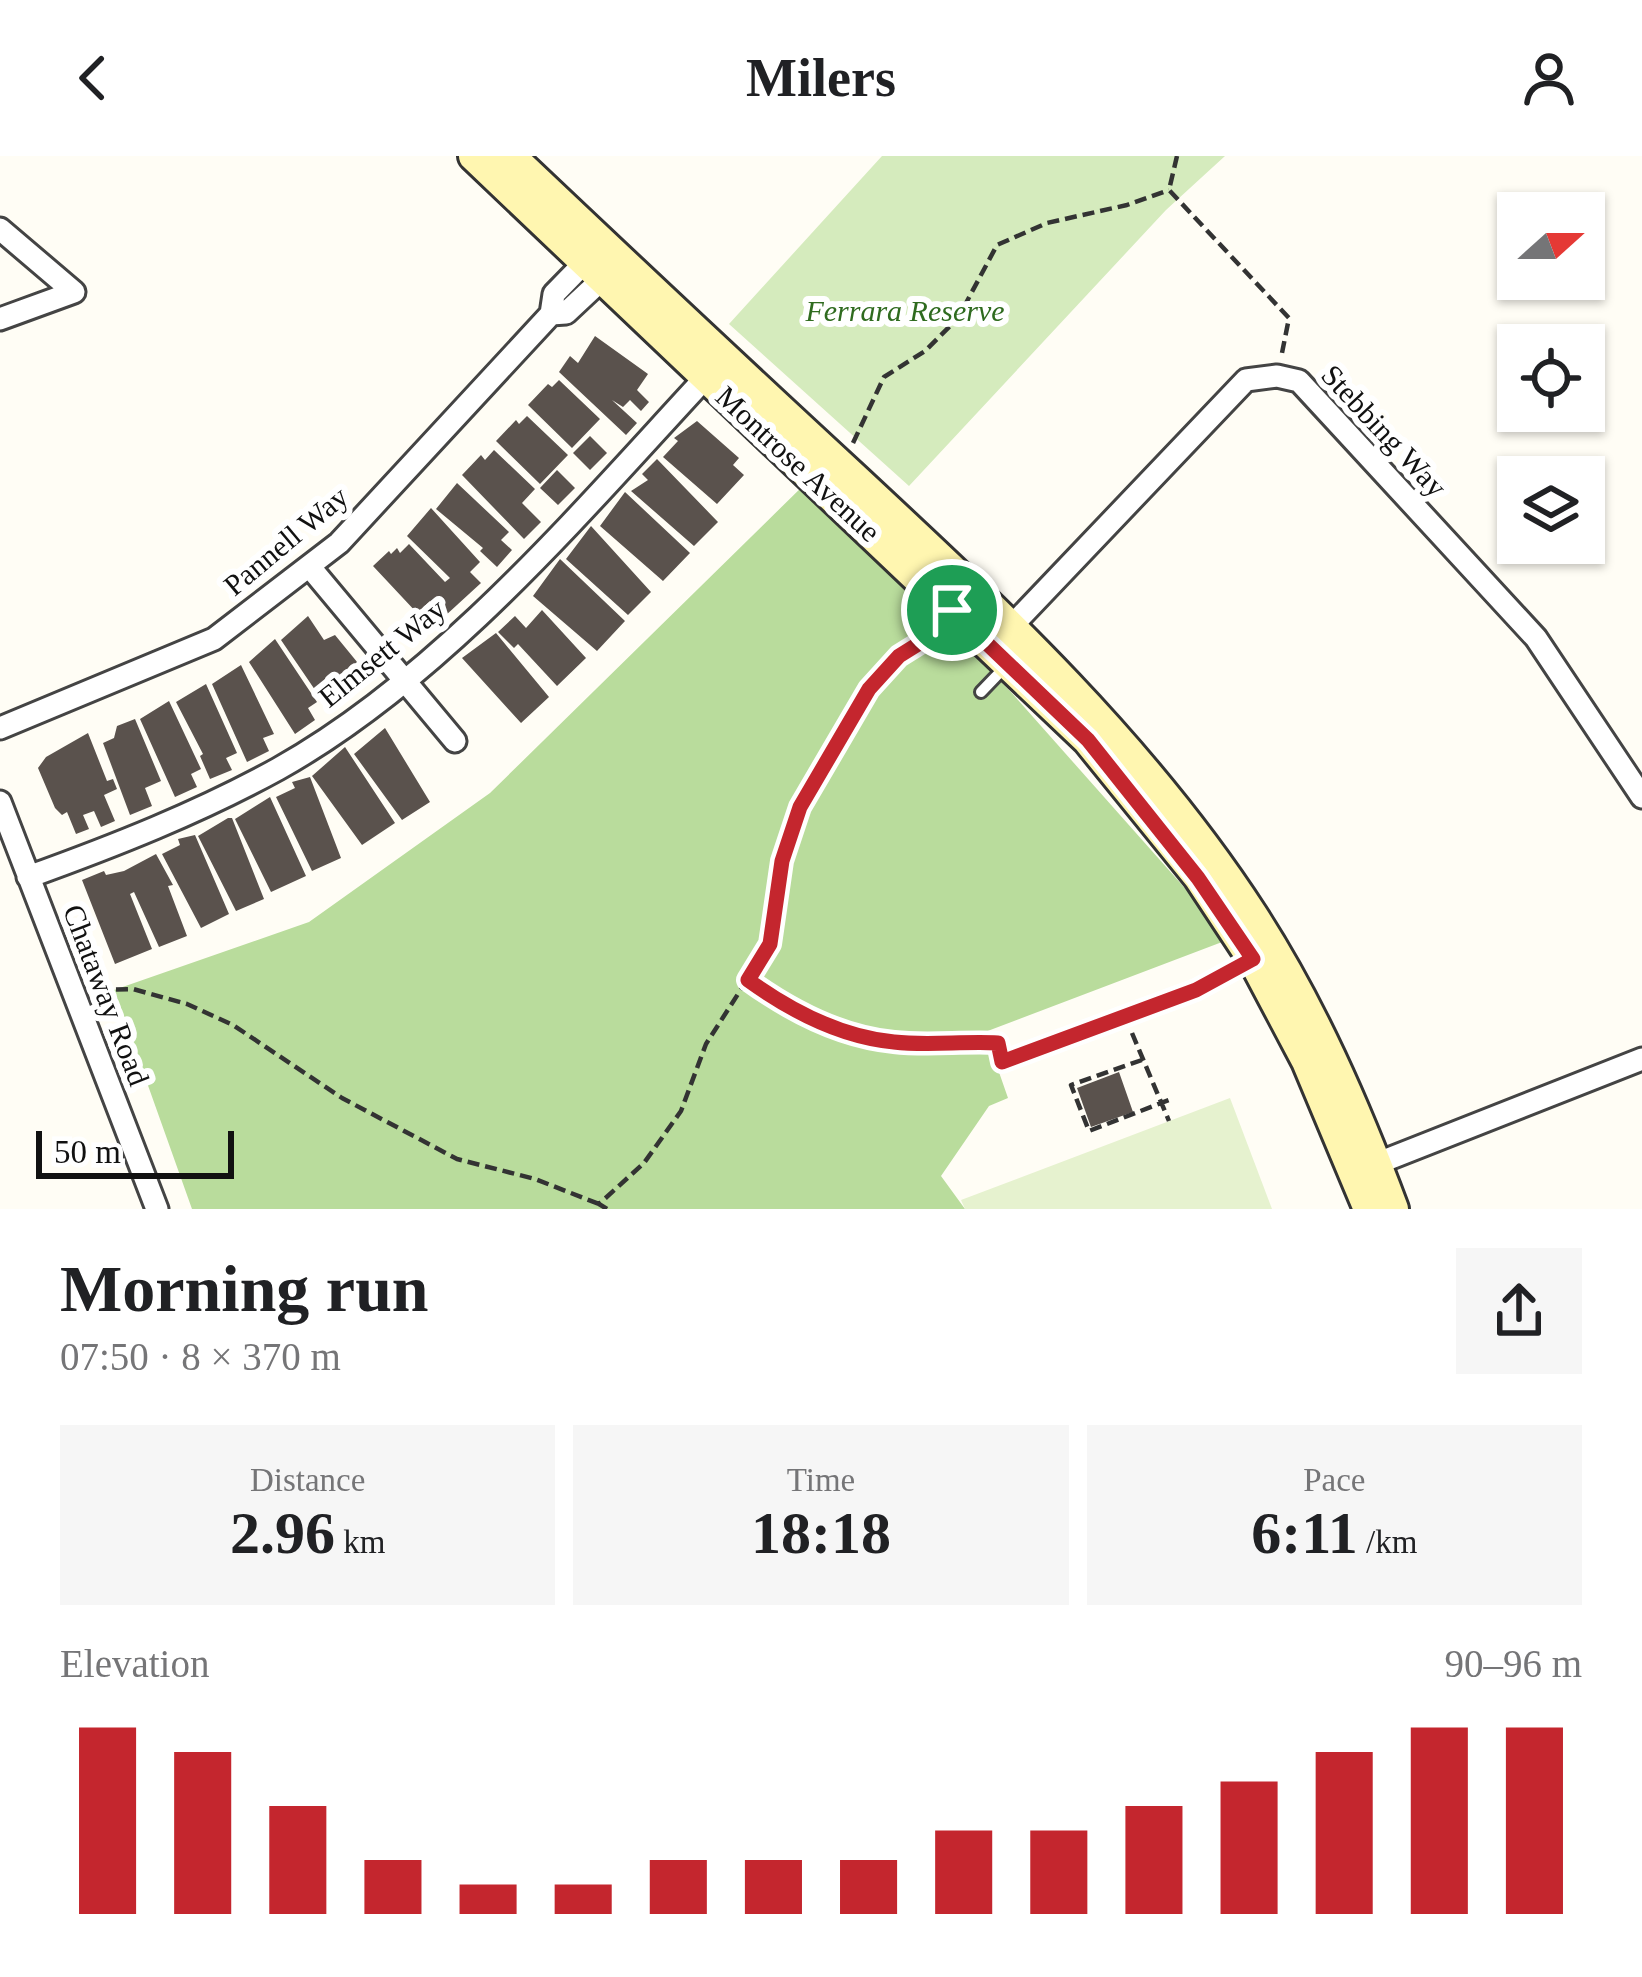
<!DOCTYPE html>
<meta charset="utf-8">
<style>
body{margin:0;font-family:Georgia,serif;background:#f6f6f6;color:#202124;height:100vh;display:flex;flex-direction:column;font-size:45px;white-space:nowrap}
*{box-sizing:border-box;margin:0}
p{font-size:39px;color:#757577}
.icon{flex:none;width:66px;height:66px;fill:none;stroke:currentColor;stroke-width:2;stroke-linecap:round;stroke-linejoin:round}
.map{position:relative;height:1053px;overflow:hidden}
.drawer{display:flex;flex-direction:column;background:#fff;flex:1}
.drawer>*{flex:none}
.needle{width:78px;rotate:69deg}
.fabs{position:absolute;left:1497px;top:36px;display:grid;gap:24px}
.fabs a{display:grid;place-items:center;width:108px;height:108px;border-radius:0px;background:#fff;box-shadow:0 3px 9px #0004;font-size:60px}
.scale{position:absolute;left:36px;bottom:30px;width:198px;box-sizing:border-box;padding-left:12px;border:6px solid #111;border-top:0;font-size:33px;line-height:42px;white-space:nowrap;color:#111;-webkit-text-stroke:9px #fff;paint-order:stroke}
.pin{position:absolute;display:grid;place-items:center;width:102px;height:102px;color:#fff;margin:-51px;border:6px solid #fff;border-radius:50%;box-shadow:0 3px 12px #0007}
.round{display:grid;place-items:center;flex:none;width:126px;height:126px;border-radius:0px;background:#f6f6f6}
.head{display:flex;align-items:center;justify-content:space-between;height:204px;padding:0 60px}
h1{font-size:66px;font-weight:800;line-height:90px}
.figures{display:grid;grid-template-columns:repeat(3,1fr);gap:18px;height:204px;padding:12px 60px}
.figures div{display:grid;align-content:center;border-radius:0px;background:#f6f6f6;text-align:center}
.figures b{font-size:60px;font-weight:800}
.figures small{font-size:33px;font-weight:400}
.figures p{font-size:33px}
.chart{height:336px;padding:24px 60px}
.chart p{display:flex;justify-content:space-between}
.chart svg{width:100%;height:216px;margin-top:12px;stroke:#c4262e;stroke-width:6}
header{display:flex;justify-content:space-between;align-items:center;height:156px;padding:0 60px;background:#fff;font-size:54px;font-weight:800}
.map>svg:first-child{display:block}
.green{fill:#d5ebbd}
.forest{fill:#b9dc9c}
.pitch{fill:#e6f2cf}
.building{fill:#5a524d}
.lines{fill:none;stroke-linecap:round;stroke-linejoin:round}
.lane-casing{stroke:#444;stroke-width:16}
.street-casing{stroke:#444;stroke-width:27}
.secondary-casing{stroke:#333;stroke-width:36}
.path{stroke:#333;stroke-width:4.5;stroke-dasharray:12 6;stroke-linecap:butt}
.lane{stroke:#fff;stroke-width:10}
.street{stroke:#fff;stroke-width:21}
.secondary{stroke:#fff6b0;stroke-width:30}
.route-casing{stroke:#fff;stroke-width:24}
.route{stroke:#c4262e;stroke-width:15}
.labels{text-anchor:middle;stroke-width:12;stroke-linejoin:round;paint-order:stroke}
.park-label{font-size:30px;font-style:italic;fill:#2f6b1f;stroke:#fff}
.street-label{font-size:30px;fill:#111;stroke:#fff}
</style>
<header><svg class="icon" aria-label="back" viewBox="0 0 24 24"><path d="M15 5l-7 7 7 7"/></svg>Milers<svg class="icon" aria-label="person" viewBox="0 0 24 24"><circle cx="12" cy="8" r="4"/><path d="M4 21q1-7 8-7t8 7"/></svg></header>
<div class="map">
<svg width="1642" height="1053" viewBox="0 0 1642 1053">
<rect width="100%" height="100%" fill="#fffdf5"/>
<path class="green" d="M882,0h343l-59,54 -257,276 -180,-162z"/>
<path class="forest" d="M808,325l202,210 220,248 -245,93 23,66 -19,8 -48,70 24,33h-773l-78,-219 195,-68 181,-129z"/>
<path class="pitch" d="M1230,942l42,111h-307l-4,-9z"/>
<path class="building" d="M595,180l53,38 -11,16 12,12 -8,9 -11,-11 -7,7 -11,-7 25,23 -11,12 -67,-63 11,-16 8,7z
M559,224l41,39 -28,29 -44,-43 20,-21 4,3z
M527,260l41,39 -28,29 -44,-43 20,-21 3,4z
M697,265l42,37 -6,7 11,10 -27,29 -54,-47 15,-16 -4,-3z
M590,280l17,17 -17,17 -17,-17z
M494,294l41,39 -13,14 19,19 -17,17 -62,-64 19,-20 4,5z
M657,303l61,63 -24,24 -63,-55 17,-11 -6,-6z
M557,314l18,18 -17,17 -18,-17z
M457,327l52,49 -8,8 11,10 -15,17 -17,-16 3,-3 -47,-39z
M625,336l65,61 -27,28 -63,-55z
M431,352l49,54 -10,10 11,11 -36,33 -15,-15 -13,12 -44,-47 16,-15 2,3 6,-6 3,5 9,-9 36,38 5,-4 -43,-42z
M591,370l60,66 -23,23 -62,-56z
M560,403l65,62 -28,30 -64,-55z
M542,454l44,48 -29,28 -39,-42 -4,4 -16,-16 17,-16 11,12z
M308,460l16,24 11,-5 27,33 -24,16 9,12 -19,13 -47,-69z
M496,477l53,64 -28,26 -59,-65z
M275,483l42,63 -9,6 7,12 -20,14 -46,-72z
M241,509l33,69 -11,4 6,13 -22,11 -35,-78z
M206,528l31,69 -11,5 6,12 -22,9 -10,-23 3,-2 -27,-52z
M169,545l32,68 -10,5 6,13 -22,10 -35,-78z
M135,563l26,62 -16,7 7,18 -22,9 -27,-72 11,-5 3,-12z
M385,572l45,74 -28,18 -48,-66z
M88,577l19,48 6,-2 4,10 -13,6 11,26 -14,6 -7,-16 -11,4 6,14 -13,5 -9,-22 -5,3 -7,-7 -17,-40 8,-11z
M345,591l50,76 -33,22 -50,-69z
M310,621l31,81 -29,13 -36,-74 19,-9 -3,-6z
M270,641l36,79 -35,16 -36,-73z
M228,662h4l32,81 -28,12 -38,-75z
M195,679l34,79 -28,14 -39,-74 18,-9 -2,-6z
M156,698l17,31 -5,1 19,50 -28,11 -25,-55 -4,2 22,55 -37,15 -33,-84 22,-9 2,4 18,-4z
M1119,916l14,40 -42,15 -14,-39z"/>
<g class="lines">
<g class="lane-casing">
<path id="lane" d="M981,536l25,-26
M1002,906l194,-72 54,-29"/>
</g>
<g class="street-casing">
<path id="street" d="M0,73l74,63 -74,27
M551,158l15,-1 46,-43
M309,410l146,175
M1004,478l242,-254 31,-4 22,5 237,257 106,159
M0,572l214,-89 125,-96 212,-229 3,-20 40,-41
M0,646l157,407
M28,721c86,-31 170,-64 250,-108 163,-91 302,-256 428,-392
M1363,1013l279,-110"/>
</g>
<g class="secondary-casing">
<path id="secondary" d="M474,0l614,584 111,137 54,82 54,102 62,148
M510,0c114,108 229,216 345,323 144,134 289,269 397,436 59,91 103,192 141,294"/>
</g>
<path class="path" d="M1177,0l-8,34 120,128 -7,35
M853,287l31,-66 41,-26 33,-33 39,-73 50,-22 80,-18 42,-15
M748,824c43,31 92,57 145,62 35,4 70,-1 104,1
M98,834l35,-1 54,15 46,21 109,73 115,61 78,20 64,25
M1132,877l37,88
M1142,904l-71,25 18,46 85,-33
M607,1053l-8,-5 45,-41 37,-52 25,-67 64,-100 12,-83 18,-54 69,-118 30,-33 35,-24"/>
<use href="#lane" class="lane"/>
<use href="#street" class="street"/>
<use href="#secondary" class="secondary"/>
</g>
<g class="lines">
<g class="route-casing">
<path id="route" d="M952,454l136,130 110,138 55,81 -57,31 -194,72 -4,-19c-35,-2 -70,3 -104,-1 -54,-5 -103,-31 -146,-62l22,-36 12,-83 18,-54 69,-118 30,-33 32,-20z"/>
</g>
<use href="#route" class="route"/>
</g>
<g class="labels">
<g class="park-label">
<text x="905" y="165">Ferrara Reserve</text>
</g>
<g class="street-label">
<text transform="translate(1384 275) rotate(47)" y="10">Stebbing Way</text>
<text transform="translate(798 308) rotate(43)" y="10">Montrose Avenue</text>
<text transform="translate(286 385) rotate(-40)" y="10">Pannell Way</text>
<text transform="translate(382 497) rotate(-39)" y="10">Elmsett Way</text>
<text transform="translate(106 839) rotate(69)" y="10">Chataway Road</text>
</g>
</g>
</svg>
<div class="fabs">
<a><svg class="needle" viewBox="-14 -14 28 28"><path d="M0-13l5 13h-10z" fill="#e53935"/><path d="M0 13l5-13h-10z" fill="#757577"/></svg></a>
<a><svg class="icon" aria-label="locate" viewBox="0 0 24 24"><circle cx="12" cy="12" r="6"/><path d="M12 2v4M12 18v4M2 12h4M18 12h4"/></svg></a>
<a><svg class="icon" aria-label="layers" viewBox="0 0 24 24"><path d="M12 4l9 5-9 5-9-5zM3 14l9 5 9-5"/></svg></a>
</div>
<div class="scale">50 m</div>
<div class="pin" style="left:952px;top:454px;background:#1e9e55"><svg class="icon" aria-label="arrive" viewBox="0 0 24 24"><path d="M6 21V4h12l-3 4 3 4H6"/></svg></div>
</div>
<section class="drawer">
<div class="head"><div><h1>Morning run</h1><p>07:50 · 8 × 370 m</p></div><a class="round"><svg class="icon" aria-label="share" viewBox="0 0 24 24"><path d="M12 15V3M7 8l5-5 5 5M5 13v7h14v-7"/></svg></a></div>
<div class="figures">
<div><p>Distance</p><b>2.96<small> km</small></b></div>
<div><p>Time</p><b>18:18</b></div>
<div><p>Pace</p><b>6:11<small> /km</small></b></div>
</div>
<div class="chart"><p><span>Elevation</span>90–96 m</p>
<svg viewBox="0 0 160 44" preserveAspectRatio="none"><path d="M5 44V6M15 44V11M25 44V22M35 44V33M45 44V38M55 44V38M65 44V33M75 44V33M85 44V33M95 44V27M105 44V27M115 44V22M125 44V17M135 44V11M145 44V6M155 44V6"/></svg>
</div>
</section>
